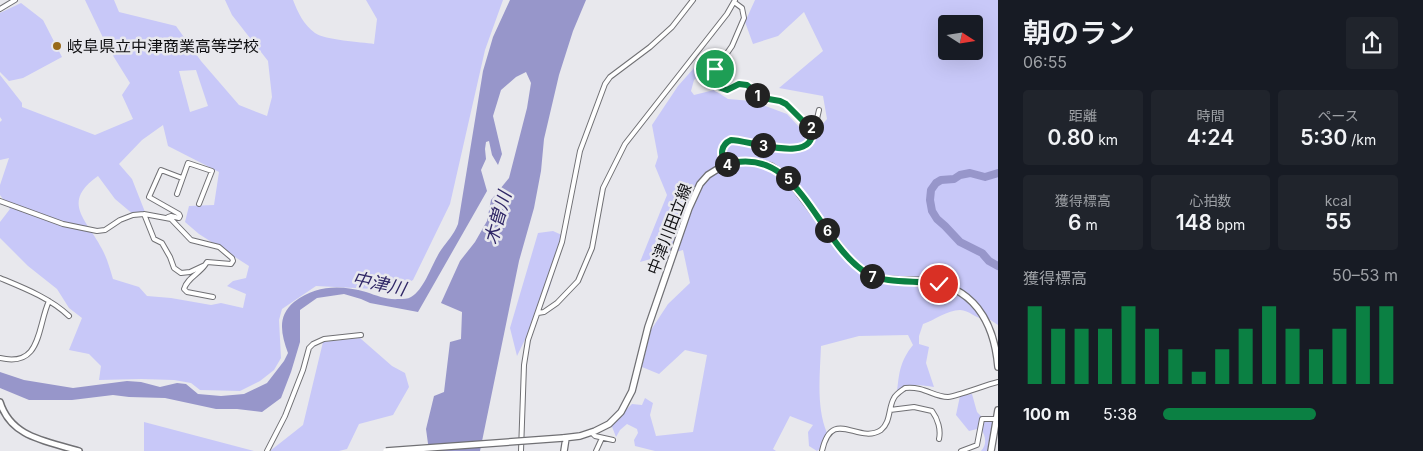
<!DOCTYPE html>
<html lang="ja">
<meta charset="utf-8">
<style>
body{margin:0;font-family:Inter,"Noto Sans JP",sans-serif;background:#20242c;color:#f1f3f6;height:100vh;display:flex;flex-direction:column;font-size:19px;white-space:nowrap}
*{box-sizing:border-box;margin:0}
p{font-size:16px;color:#9ea1a6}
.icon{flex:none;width:28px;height:28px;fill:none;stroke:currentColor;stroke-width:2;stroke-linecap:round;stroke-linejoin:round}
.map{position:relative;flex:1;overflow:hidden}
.drawer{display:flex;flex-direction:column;background:#171b24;width:425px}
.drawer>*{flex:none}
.needle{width:32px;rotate:102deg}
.controls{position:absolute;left:938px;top:15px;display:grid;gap:10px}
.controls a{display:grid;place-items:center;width:45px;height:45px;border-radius:5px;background:#171b24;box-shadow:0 5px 20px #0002;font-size:25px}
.pin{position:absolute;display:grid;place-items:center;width:42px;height:42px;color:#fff;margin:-21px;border:2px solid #fff;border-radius:50%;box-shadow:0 1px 5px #0007}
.km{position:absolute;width:25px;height:25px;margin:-12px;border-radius:50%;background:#222;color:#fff;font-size:14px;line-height:25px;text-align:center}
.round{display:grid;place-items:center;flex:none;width:52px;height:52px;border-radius:5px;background:#20242c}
.head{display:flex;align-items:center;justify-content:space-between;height:85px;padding:0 25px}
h1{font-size:28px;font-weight:600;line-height:38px}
.stats{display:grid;grid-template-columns:repeat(3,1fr);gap:8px;height:85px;padding:5px 25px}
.stats div{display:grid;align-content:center;border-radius:5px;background:#20242c;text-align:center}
.stats b{font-size:21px;font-weight:600}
.stats small{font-size:14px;font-weight:400}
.stats p{font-size:14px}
.chart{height:140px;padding:10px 25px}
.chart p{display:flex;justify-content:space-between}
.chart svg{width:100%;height:90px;margin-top:5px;stroke:#0b8043;stroke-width:6}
ul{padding:0 25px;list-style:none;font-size:16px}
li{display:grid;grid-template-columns:80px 60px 1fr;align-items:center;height:38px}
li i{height:12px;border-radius:6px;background:#0b8043}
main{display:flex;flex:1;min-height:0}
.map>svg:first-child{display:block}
.green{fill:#c8c8f8;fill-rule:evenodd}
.water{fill:#9796ca}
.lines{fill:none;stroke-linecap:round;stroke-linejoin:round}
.river{stroke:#9796ca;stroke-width:8}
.street-casing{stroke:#707074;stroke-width:6}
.secondary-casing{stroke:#707074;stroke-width:8}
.primary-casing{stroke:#707074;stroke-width:8}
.street{stroke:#fff;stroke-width:4}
.secondary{stroke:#fff;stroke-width:5}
.primary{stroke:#fff;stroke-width:5.5}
.primary-bridge-casing{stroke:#707074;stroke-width:8;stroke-linecap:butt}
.primary-bridge{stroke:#fff;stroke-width:5.5}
.route-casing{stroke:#fff;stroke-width:10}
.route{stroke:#0b8043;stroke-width:6}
.poi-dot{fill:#98691a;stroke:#e8e8ed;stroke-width:2}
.labels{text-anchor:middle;stroke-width:5;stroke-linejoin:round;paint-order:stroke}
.poi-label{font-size:16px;fill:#101012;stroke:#e8e8ed;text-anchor:start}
.street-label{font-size:16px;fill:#101012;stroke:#e8e8ed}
.water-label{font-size:18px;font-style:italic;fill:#312867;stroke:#e8e8ed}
</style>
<main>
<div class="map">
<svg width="998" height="451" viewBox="0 0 998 451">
<rect width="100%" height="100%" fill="#e8e8ed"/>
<path class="green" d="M85,0h29l5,12 57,14 25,35 38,44 28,11 5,-19 -4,-36 -36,-46 -7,-15h68c5,13 11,25 22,33 10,7 46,9 59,11l3,-25 -11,-19h137l-18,50 -35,154 -37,76 -19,10 -78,-4 -34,23 -3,11 2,38 -7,12 -14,11 -20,10 -40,-1 -9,-7 -17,-3 -33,-1 -42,1 2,-14 -12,-12 -20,-4 13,-32 -13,-10 -12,-19 -29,-23 -28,-28v-16l10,-13 -10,-14v-10l9,-27 -9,2v-38l2,-2 -2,-3v-42l22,28v4l73,28 38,-16 -11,-24 8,-12 -23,-37zM196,70l12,36 -18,6 -11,-41zM163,125l5,21 51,26 -5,33 -25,1 -4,16 14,12 50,32 -3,12 -13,3 -6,5 19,8 -3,14 -22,-5 -10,2 -40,-7 -24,-2 -8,-9 -26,-8c-3,-10 -6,-21 -11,-30 -15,-30 -42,-46 -4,-73l17,23 19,16 11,-3 -13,-33 -13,-15 23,-24z
M755,0h243v325l-9,-6c-14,1 -19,-9 -29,-9 -13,0 -25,10 -37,14l-4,12v8l10,3 -3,16 8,24c-15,-2 -25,-5 -37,6 2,-20 3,-32 16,-48l-5,-10 -49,1 -38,10c-1,28 -5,61 6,87l-4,6 -2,9 -4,3 -8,-5 -1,-14 5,-7 -23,-9 -17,33 3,2h-121l-20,-5 -1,-6 4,-7 -1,-4 -10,-5 -7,6 -4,7 -5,-13 21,-20 10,1 3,-7 8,5 -3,12 6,21 37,-4 14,-77 -22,-5 -26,24 -17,-7 9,-37 17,-26 22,-21 -7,-33 -43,12 27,-67 -12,-29 3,-9 -6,-32 26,-39 32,-36 6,12 -22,18 -3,11 3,4 20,-5 14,9 24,2 35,13 15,16 12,4 13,-15 -4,-23 -44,-8 44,-37 -19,-39 -26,24 -25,8 -8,-22zM946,24h28v27h-28z
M21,3l22,17 19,37 -39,21 -14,3 -9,-9v-59z
M553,231l11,5 -15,54 -32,66 -7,-28 28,-95z
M360,338l32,28 13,7 4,14 -16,28 -34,9 -12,25 -8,2h-69l33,-26 20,-83z
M972,394l5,18 7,7 14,-2v10l-7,3 -4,21h-6c7,-8 4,-15 0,-23l-12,3 -13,-16 4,-19z
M144,422l110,29h-110z"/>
<path class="water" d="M510,0h76l-13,31 -14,44 -15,64 -3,32 -7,37 -15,53 -39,190h-51l-3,-22 8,-33 10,-4 6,-50 11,-3 1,-27 -21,-9 19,-42 15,-19 12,-21 4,-21 18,-22 18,-70 4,-25 -5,-11 -10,5 -15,13 -8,26 9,38 -4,11 -6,-10 -3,-14 -3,1 -1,7 1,10 -5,11 6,21 -69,121 -48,-9 -9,-4 -17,-5 -27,4 -17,12v32l-9,30 -10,26 -19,14 -25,-3h-21l-51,-11 -36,-1 -16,-2 -41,5h-43l-29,-12v-16l24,8 49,8 54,-7 14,1 19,5 17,-4 9,1 12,10 23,2 23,-2 23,-11 17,-22 4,-8c-7,-19 -11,-37 6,-51 23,-17 46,-17 72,-10 12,4 21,8 33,7 4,0 9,0 12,-2 14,-8 21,-34 30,-47 7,-10 12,-14 17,-26l25,-153 10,-34z"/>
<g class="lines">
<path class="river" d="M998,173l-13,4 -15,-4 -10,2 -6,4 -13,1 -5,3 -5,7 -1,10 2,11 5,8 8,7 15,16 22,11 7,8 9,5"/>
<g class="street-casing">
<path id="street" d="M734,2l8,6 2,10 -12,28 -18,26 -1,6 3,7 11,5 12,-5h8l16,13 17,3 5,3 24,22h4l3,-3 3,-13
M0,9l15,-9
M724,165c-3,-13 -3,-26 14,-25l57,10c12,-4 19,-10 16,-24
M177,194l11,-31 24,8 -13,33
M0,201l63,23 34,7 8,-1 15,-10 13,-5 11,-1 10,25 8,4 8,14 4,11 7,5 9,-1 15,-7c-6,9 -18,13 -21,24l3,3 26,5
M144,214l27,5 20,21 28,7 13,11 1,3 -2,3 -24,-2 -2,3
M168,217l3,-1 8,2 1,-2 -1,-2 -30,-17 12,-27 21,8
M0,278c24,10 50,20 69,38
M538,313l6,-1 13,-9 21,-22 14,-33 11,-60 22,-44 102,-130 8,-14
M0,358c42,10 37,-31 49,-57
M890,410l24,-3 18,4c6,8 9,19 7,28
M591,432l4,4 18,4
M267,451l18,-35 18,-46 6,-22 4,-4 11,-5 37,-4
M521,451l3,-86 4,-25 34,-98 18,-91 25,-67 5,-7 40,-30 22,-20 21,-27
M596,451l6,-13
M822,451c10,-45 36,-6 59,-21 10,-8 7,-22 13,-32 2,-4 7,-7 11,-10 20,-2 28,9 43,9 11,-1 37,-12 50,-15
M961,451l16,-6 5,-26h15"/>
</g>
<g class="secondary-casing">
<path id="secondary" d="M0,402c11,36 47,39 79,49"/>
</g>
<g class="primary-casing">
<path id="primary" d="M563,438l17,-2 15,-5 14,-7 12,-12 11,-21 16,-64 41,-119 11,-24 8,-9 16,-10 18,-4 15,1 14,4 15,10 61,80c7,7 14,15 23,19 17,7 36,4 53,6 50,4 71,40 75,86
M564,451l2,-13
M991,451l7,-41"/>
</g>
<use href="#street" class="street"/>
<use href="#secondary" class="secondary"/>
<use href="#primary" class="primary"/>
<g class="primary-bridge-casing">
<path id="primary-bridge" d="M386,451l177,-13"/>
</g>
<use href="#primary-bridge" class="primary-bridge"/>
</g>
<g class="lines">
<g class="route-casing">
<path id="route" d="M715,69l-2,12 5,6 9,3 12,-6 8,1 16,13 17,3 6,3 21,21 4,1c10,41 -62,14 -80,14 -11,5 -10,14 -7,25 76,-24 92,78 144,109 18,10 50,6 71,10"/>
</g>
<use href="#route" class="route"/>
</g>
<circle class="poi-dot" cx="57" cy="46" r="5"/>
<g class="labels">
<g class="poi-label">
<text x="67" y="52">岐阜県立中津商業高等学校</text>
</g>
<g class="street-label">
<text transform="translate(669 229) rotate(-69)" y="6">中津川田立線</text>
</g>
<g class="water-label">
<text transform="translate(498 218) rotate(-74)" y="6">木曽川</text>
<text transform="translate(379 284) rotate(12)" y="6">中津川</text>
</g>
</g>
</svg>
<div class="controls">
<a><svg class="needle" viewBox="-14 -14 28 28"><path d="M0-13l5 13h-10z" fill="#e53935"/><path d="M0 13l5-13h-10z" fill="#9ea1a6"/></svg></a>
</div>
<div class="pin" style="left:715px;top:69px;background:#1e9e55"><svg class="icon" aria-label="arrive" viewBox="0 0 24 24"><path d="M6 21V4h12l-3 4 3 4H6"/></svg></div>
<div class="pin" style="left:939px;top:284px;background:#d93025"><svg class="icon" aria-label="check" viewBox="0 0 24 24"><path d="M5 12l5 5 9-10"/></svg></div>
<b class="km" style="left:757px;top:95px">1</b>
<b class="km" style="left:811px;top:127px">2</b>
<b class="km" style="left:763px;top:145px">3</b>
<b class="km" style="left:727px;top:164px">4</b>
<b class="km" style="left:788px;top:178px">5</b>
<b class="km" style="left:827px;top:230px">6</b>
<b class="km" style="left:872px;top:276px">7</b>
</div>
<section class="drawer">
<div class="head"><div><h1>朝のラン</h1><p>06:55</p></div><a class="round"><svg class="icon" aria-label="share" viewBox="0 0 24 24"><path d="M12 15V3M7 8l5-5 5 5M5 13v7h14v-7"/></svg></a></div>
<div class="stats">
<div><p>距離</p><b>0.80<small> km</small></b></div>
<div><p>時間</p><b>4:24</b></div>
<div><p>ペース</p><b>5:30<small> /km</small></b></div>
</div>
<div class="stats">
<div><p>獲得標高</p><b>6<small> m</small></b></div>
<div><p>心拍数</p><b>148<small> bpm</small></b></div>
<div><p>kcal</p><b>55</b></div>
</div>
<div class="chart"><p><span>獲得標高</span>50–53 m</p>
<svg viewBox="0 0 160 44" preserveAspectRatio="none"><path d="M5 44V6M15 44V17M25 44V17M35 44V17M45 44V6M55 44V17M65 44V27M75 44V38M85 44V27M95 44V17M105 44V6M115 44V17M125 44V27M135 44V17M145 44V6M155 44V6"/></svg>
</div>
<ul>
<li><b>100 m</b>5:38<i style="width:65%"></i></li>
</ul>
</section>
</main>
